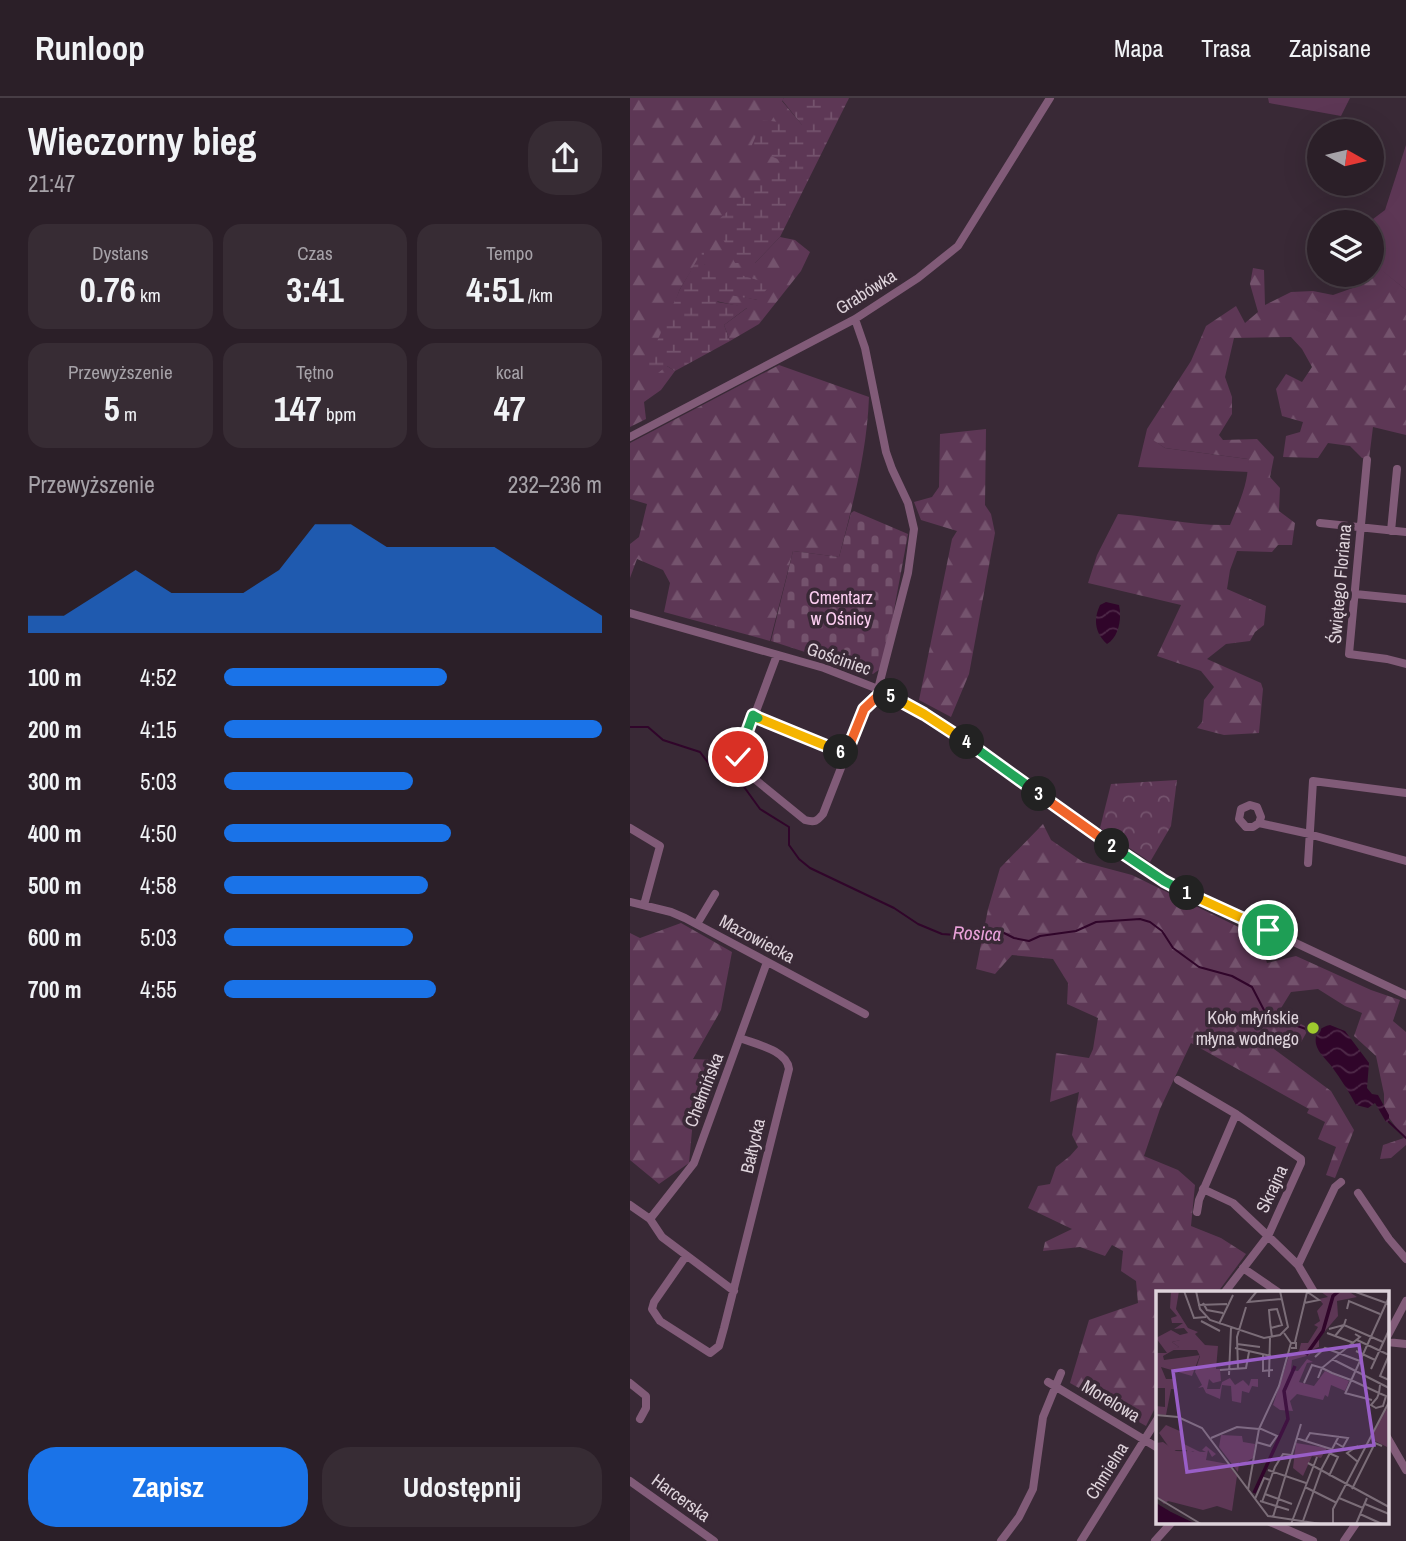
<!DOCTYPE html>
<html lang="pl">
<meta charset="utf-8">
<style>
body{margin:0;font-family:"Archivo Narrow",sans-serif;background:#372c34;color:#f1f3f6;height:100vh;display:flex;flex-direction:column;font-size:26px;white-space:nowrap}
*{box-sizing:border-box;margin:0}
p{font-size:23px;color:#a6a2a8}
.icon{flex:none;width:38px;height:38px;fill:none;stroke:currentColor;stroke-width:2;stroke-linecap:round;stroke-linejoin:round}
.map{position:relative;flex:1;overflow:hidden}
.panel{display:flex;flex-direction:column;background:#2b1f28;width:630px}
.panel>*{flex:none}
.needle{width:46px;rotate:98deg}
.fabs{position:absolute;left:677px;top:21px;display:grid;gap:14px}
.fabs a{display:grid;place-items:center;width:77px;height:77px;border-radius:50%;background:#2b1f28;box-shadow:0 7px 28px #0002,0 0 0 2px #473d45;font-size:35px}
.pin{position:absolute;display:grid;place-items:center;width:60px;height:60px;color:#fff;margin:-30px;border:4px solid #fff;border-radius:50%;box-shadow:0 2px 7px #0007}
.km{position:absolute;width:35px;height:35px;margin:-18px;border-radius:50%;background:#222;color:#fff;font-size:19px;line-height:35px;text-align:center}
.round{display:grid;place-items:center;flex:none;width:74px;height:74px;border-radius:28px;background:#372c34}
.head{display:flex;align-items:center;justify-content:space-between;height:119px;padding:0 28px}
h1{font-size:38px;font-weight:800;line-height:52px}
.metrics{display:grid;grid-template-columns:repeat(3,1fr);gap:10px;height:119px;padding:7px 28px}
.metrics div{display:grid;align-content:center;border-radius:18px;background:#372c34;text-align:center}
.metrics b{font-size:35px;font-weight:800}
.metrics small{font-size:19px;font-weight:400}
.metrics p{font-size:19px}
.chart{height:196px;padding:14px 28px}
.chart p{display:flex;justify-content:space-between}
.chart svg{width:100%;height:126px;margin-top:7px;fill:#1a73e8;opacity:.7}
.action{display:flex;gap:14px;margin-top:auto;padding:14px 28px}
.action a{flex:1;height:80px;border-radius:28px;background:#1a73e8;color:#fff;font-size:28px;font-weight:800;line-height:80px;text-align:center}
.action a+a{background:#372c34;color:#f1f3f6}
ul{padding:0 28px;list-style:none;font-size:23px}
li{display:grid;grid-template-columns:112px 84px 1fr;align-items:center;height:52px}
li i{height:18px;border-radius:9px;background:#1a73e8}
header{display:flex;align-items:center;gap:42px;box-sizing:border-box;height:98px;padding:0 35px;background:#2b1f28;border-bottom:2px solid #473d45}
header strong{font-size:33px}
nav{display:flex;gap:38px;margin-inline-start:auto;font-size:24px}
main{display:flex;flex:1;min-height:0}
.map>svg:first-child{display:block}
.grass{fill:#5d3755}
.forest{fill:url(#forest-firs)}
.wetland{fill:url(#wetland-marsh)}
.cemetery{fill:url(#cemetery-stones)}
.park{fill:url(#park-crowns)}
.water{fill:url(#water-waves)}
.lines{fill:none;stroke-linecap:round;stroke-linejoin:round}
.stream{stroke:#30052a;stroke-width:2}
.minor{stroke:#815b78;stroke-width:8}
.split-1-casing{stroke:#fff;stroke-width:14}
.split-2-casing{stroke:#fff;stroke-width:14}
.split-3-casing{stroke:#fff;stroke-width:14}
.split-4-casing{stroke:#fff;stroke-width:14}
.split-5-casing{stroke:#fff;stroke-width:14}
.split-6-casing{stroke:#fff;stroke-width:14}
.split-7-casing{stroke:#fff;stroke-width:14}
.split-8-casing{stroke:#fff;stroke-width:14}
.split-1{stroke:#f5b400;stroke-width:9}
.split-2{stroke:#22a559;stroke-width:9}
.split-3{stroke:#f0652b;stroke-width:9}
.split-4{stroke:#22a559;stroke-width:9}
.split-5{stroke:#f5b400;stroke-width:9}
.split-6{stroke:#f0652b;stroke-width:9}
.split-7{stroke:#f5b400;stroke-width:9}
.split-8{stroke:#22a559;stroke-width:9}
.poi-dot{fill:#9eca2e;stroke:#392936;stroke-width:2.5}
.labels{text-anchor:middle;stroke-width:7;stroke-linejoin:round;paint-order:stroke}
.street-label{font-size:18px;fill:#ded3db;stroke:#392936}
.park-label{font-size:18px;fill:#fccef1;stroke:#392936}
.poi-label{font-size:18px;fill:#ded3db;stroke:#392936;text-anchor:end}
.water-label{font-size:19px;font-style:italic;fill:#eba2db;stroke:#392936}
.inset-river{fill:none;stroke:#30052a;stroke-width:3.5}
.inset-road{fill:none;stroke:#7b6d78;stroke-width:2}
.view{fill:#995ec7;fill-opacity:0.15;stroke:#995ec7;stroke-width:3.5}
.inset-edge{fill:none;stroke:#ded3db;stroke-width:3.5}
</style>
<header>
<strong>Runloop</strong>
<nav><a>Mapa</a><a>Trasa</a><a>Zapisane</a></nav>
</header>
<main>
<section class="panel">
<div class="head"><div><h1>Wieczorny bieg</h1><p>21:47</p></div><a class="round"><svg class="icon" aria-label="share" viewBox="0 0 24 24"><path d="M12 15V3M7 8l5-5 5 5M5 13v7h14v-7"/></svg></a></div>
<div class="metrics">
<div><p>Dystans</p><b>0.76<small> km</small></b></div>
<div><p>Czas</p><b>3:41</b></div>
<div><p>Tempo</p><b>4:51<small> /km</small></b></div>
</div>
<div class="metrics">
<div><p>Przewyższenie</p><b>5<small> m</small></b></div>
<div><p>Tętno</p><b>147<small> bpm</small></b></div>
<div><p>kcal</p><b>47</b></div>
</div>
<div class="chart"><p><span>Przewyższenie</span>232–236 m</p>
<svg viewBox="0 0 160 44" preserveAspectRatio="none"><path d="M0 44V38L10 38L20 30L30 22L40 30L50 30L60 30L70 22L80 6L90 6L100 14L110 14L120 14L130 14L140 22L150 30L160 38V44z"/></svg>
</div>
<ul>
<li><b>100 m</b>4:52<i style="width:59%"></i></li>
<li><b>200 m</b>4:15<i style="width:100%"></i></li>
<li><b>300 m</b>5:03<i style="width:50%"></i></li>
<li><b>400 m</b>4:50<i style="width:60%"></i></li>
<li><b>500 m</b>4:58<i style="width:54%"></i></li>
<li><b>600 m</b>5:03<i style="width:50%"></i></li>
<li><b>700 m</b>4:55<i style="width:56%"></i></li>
</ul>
<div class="action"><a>Zapisz</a><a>Udostępnij</a></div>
</section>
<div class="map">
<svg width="776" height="1443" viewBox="0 0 776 1443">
<defs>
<pattern id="forest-firs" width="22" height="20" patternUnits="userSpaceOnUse" patternTransform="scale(1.75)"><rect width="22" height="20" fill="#5d3755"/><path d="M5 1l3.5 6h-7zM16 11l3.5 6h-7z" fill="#74536d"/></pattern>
<pattern id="wetland-marsh" width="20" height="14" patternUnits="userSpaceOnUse" patternTransform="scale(1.75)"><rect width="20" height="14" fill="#5d3755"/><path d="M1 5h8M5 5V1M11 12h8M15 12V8" fill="none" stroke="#74536d"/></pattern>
<pattern id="cemetery-stones" width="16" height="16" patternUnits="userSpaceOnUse" patternTransform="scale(1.75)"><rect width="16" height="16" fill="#5d3755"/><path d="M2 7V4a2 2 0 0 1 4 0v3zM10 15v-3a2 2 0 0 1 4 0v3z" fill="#74536d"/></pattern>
<pattern id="park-crowns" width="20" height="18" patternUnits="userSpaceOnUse" patternTransform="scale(1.75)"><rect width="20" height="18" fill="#5d3755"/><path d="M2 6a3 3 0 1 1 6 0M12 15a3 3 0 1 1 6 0" fill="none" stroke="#74536d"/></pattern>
<pattern id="water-waves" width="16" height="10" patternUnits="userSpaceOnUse" patternTransform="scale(1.75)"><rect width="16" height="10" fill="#30052a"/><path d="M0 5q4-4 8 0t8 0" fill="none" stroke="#4e2948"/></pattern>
</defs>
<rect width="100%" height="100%" fill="#392936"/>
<path class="grass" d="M638,0h82l-9,18 -72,-13z
M776,47v145l-34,-27v-41h-3l16,-12z
M517,331l1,7 17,12 83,11 1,13 -111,-5z"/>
<path class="forest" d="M0,0h154l-2,3 21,25 -21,35 -27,102 25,-26 15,3 15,12 -9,19 -42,53 -29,17 -6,-16 23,-17 -31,-7 8,-8 34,7 -54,-36v-14l-24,39 -11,29 -2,48 8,5 -14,19 -17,12 2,17 -16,8z
M748,169l28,23v145l-33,-8 -4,32 -7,-1 -12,-12 -22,-3 -10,15 -35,-1 3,-21 14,-4 3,-10 -21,-6 -6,-27 10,-15 16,8 10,-15 -10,-18 -11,-12 -57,1 -9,39 7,20v17l-13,21 4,5 34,-1 17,18 -4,20 10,11 -1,23 16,12 -3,22h-14l-6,7 -35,-1 -7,19 -3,19 39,17 -2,19 -9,7 -5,9 -24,3 -19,15 54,24 2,6 -4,44 -35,2 -27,-7 5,-6 2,-22 10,-13 -13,-16 -44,-15 24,-51 -93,-22 9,-28 21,-41c38,3 74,12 112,11 9,-22 19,-42 18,-66l-83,-11 -18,-12v-7l44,-68 15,-35 30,-20 9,17 13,-11 -8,-28 3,-16 11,2 1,35 26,-13 22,-1 20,4 31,-11z
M149,267l90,32c-2,55 -16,107 -30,160l-46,-6 -23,90 -106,-29 6,-29 -7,-13 -26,-11 -7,19v-34l9,-7 8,-33 -17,-5v-56z
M356,331l-1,76 6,9 4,19 -26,141 -18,43 -32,-17 33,-161 5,-8 -36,-11 -7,-18 18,-5 7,-10 1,-53z
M413,726l8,16 32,22 49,13 127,62 8,26 29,-7 75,34 29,10 -7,21 13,11v113l-15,13 -11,1 3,-14 21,-7 -20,-27v-17l-8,-38 -22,-20 8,-23 -17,-7 -27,-17 -27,3 -13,21 31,15 -9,16 -28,-8 2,13 57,42 23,39 -19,48 -9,-3 10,-28 -18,-8 7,-17 -18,-9 2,-4 -118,-66 -31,66 -16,47 34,14 17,15 -4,41 30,12 25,16 -28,38h-60l-1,112 -11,22 -76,-43 19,-63 49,-17 -2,-22 -15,-10 2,-20 -11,-6 -7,11 -25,-9 -37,4 2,-9 27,-13 -44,-21 10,-22 12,-2 6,-17 14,-11 8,-9 -6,-12 7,-43 -29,10 6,-49 33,5 4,-9 5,-31 -31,-14 1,-21 -15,-24 -41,-4 -17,19 -19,-5 12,-60 12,-41z
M51,825l51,29 -11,58 -28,49 23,1 -4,36 -19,24 -4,43 -30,21 -29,-24v-227l10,5z"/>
<path class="wetland" d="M154,0h65l-69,139 -25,26h-20l-20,-40 67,-62 -31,-14 12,-27 39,5 -20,-25z
M74,150v16l67,20 -13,16 -34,-6 -7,8 31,5 -24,18 6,16 -55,30 -8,-5 -14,11 -8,-8 35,-80z"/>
<path class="cemetery" d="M224,413l54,23 -16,87 -12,48 -7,5 -102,-33 22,-90 46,6 12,-44z"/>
<path class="park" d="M547,682l-6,46 -21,36 -50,-34 11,-44z"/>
<path class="water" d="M476,504l13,3c3,13 0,32 -12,39 -12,-11 -14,-24 -7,-39z
M700,927l15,6 24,32 -2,25 5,6 6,1 11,20v7h-3l-11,-19 -7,5 -12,-3c-7,-13 -15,-26 -24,-38 -5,-7 -14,-14 -16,-23 -2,-11 4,-17 14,-19z"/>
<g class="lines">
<path class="stream" d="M0,629h18l15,13 37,12 19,25 5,2 15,1 21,29 29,18v18l10,14 11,9 84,40 24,16 24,10 14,1 42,-5 16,8 15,3 11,-5 36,-5 20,-9 44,-3 10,3 12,9 11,17 26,19 33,9 20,11 14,27 7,6 16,3 28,10
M759,1024l17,16"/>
<path class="minor" d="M225,221l10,29 21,104 6,17 16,34 6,26 -6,44 -30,116
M0,339l225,-118 63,-41 40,-32 92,-148
M737,362l-18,194 38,5 19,5
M690,425l86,9
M761,433l6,-62
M725,496l51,5
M0,515l194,55 54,21 72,42 214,150 242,114
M147,557l-38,102 2,11 64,52c10,3 12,1 18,-6l41,-105 18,-17
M123,617l93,39
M629,725l2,-6 -4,-10 -7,-2 -9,4 -2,10 7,8h7l6,-4 46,10 101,28
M0,730l30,18 -16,59
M678,765l5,-82 93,12
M0,804l41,10 14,6 180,96
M67,826l18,-30
M548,982l58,34 65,45v4l-33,73 30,29 16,27
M573,1091l30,14 35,33 -43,56
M728,1095l31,46 17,20
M0,1107l20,14 12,18 72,54
M567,1114l2,-12 37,-86
M20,1121l44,-56 73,-201
M56,1158l-32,46 -2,7 8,12 50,32 9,-7 5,-18 65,-259c-2,-19 -34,-25 -49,-31
M668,1167l37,-78 6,-5
M613,1170l35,24
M757,1239l19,-36
M757,1244l19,2
M418,1284l110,66
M0,1285l16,13v12l-6,11
M757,1339l19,33
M0,1383l84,60
M640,1424l43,19
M371,1443l18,-24 14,-28 10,-72 18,-44
M451,1443l77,-123
M525,1443l17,-19
M714,1443l13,-19"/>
</g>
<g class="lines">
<g class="split-1-casing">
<path id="split-1" d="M557,795l81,37"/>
</g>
<g class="split-2-casing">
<path id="split-2" d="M482,748l52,35 23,12"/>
</g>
<g class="split-3-casing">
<path id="split-3" d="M409,696l73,52"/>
</g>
<g class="split-4-casing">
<path id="split-4" d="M337,644l72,52"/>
</g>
<g class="split-5-casing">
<path id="split-5" d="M261,598l33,18 43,28"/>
</g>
<g class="split-6-casing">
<path id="split-6" d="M211,654l5,2 18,-45 18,-17 9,4"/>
</g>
<g class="split-7-casing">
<path id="split-7" d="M128,620l83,34"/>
</g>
<g class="split-8-casing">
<path id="split-8" d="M108,659l15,-42 5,3"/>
</g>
<use href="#split-1" class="split-1"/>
<use href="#split-2" class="split-2"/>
<use href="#split-3" class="split-3"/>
<use href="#split-4" class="split-4"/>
<use href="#split-5" class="split-5"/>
<use href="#split-6" class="split-6"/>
<use href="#split-7" class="split-7"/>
<use href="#split-8" class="split-8"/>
</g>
<circle class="poi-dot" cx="683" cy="930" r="7"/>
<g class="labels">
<g class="street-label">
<text transform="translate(236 194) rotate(-32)" y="6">Grabówka</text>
<text transform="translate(710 486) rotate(-85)" y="6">Świętego Floriana</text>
<text transform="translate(209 561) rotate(19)" y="6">Gościniec</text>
<text transform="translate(127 841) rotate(28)" y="6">Mazowiecka</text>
<text transform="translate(74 992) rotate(-69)" y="6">Chełmińska</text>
<text transform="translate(123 1048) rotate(-77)" y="6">Bałtycka</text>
<text transform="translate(642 1091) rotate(-65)" y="6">Skrajna</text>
<text transform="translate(481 1303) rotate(31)" y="6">Morelowa</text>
<text transform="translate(477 1373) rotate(-58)" y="6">Chmielna</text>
<text transform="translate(51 1400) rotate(36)" y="6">Harcerska</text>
</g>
<g class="park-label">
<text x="211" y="506">Cmentarz<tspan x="211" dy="21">w Ośnicy</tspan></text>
</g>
<g class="poi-label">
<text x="669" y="926">Koło młyńskie<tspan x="669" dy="21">młyna wodnego</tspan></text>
</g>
<g class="water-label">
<text transform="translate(347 835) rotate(2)" y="7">Rosica</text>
</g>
</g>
<g transform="translate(526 1193)">
<rect width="233" height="233" fill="#392936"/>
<path d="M15,39l9,5 1,5 -9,2 7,5 -16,9 1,4 36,-5 -8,21 -31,-9 5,12h10v10h-5l-5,26 -10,-1v-8l9,1v-19h-9v-35h11l-11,-15zM230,117l3,6 -2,33 -12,-6 -2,-7z" fill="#5d3755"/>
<path d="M15,0h8l-3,18 12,19 10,4 -3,2 10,11 13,1 -2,23h4l1,12 -8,2 -4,-4 -2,10h13l2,-7 8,-4 5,7 8,-5 6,6 2,-7h7v8l-6,-1 -3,7 -7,-2 -1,12 -9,-2 -1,-15 -9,-1 -2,14 -14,-6 -3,-6 -5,1 4,-3 -7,-13 5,-16 -3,-6h-27l9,-3 -7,-5 8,-2v-5l8,-2 -4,-5 -10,1 9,-6h-11l-1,-5 6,-2 -7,-8zM164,0h28l9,6 -20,4 1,15 -19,22v9l-11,4 2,4 -18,5 -1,10 7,1 9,-12 6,3 -6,1 -8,19 15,4 11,-15 24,10 -4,10 -14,-6 -3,12 -3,-2 -2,5 -26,-6 -7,7 3,10 -13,-1 -7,-5 16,-49 10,-5 2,-8h7l10,-16 -4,-2 6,-4 -3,-10 6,-7 -4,-5 9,-2zM65,144l21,1 1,6 12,2 -2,14 -7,4 5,3 -12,-3 -1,10 -19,-25zM7,151l13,9 30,1 -4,-2 4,-4 10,8 -4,3 -4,-7 -2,10 22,4 9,12 -5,35 -15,-5 -14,4 -35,-9 -4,3 -8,-8v-53zM140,152l31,5 -6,10 -9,-2 -9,20 -10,-8z" fill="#5d3755"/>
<path d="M10,134l16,7v11l24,12 -5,3 -8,-7 -6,3v-4h-16l-12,-17z" fill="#5d3755"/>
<path d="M0,212l15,9 25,12h-40z" fill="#30052a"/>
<path class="inset-river" d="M150,64l17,-24 10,-35 6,-5M98,202l34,-74 -4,-28 11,-25"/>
<path class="inset-road" d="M28,0l10,27 12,-1M40,0l4,18 10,11 54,18 16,-3 8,-8 -8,-36M101,0l-9,11 33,-3M197,0l36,13M47,12l4,7 16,3M148,12l15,-3 -13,-9M42,14l29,-1M191,18l2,-8 31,13M45,30l19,10M63,33l14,-29M115,37l11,-3 -5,-16 -8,1 1,12 2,15M173,38l15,-4 2,-6M128,42l7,10h5v5h-5M171,42l27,10M179,45l9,-11 39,17M201,49l32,15M139,51l12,-50M81,53l23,3M79,57l36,8M200,60l19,9M107,64v16l10,-1M233,64l-9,21 9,4M159,66l10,-9 35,13M176,68l57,29M82,78l-1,-32 9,-30M215,78l18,-39M64,79l26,-2 3,-16M73,84l2,-47M113,86l1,-39M162,87l4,-10 10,5 19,7 28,13 7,3 -3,10 -7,2 -5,-3 6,-7 2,-5 1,-8M148,92l8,-18 10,3 38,-31 -5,-3M189,102l27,7M189,103l44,-97M0,124l22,2 24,11 66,88 53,8M55,147l26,-11 22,2M140,147l35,11M150,149l4,-7 38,5 -5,9 -7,-4M100,151l14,4 7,-10 -18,-8M202,155l-11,7 11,9M152,172l81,44M112,179l38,13M173,185l9,-19 -9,-4M149,196l32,16M196,198l23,-46 7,3M92,199l11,-61 20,-43 12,-43M109,203l27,10M0,206l45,27M183,207l24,10M99,208l9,-21 6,2M104,210l29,9M106,211l13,-35 8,-13 8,1M209,213l24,10M204,223l22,10M117,226l28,-93M147,230l19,-53 17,-32M135,233l26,-67M177,233v-15l56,-107M200,233l11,-26"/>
<path class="view" d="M203,54l15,100 -187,27 -14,-101z"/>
<rect width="233" height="233" class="inset-edge"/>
</g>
</svg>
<div class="fabs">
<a><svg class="needle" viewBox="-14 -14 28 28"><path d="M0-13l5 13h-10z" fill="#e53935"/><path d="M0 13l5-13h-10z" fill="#a6a2a8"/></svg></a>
<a><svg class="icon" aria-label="layers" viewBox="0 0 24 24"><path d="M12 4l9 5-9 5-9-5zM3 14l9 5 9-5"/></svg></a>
</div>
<div class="pin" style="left:638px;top:832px;background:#1e9e55"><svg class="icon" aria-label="arrive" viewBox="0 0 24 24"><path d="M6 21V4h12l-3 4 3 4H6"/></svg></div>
<div class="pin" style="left:108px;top:659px;background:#d93025"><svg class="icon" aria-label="check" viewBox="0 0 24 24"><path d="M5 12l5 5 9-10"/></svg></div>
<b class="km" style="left:557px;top:795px">1</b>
<b class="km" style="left:482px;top:748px">2</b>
<b class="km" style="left:409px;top:696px">3</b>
<b class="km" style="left:337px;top:644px">4</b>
<b class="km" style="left:261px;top:598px">5</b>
<b class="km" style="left:211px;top:654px">6</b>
</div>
</main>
